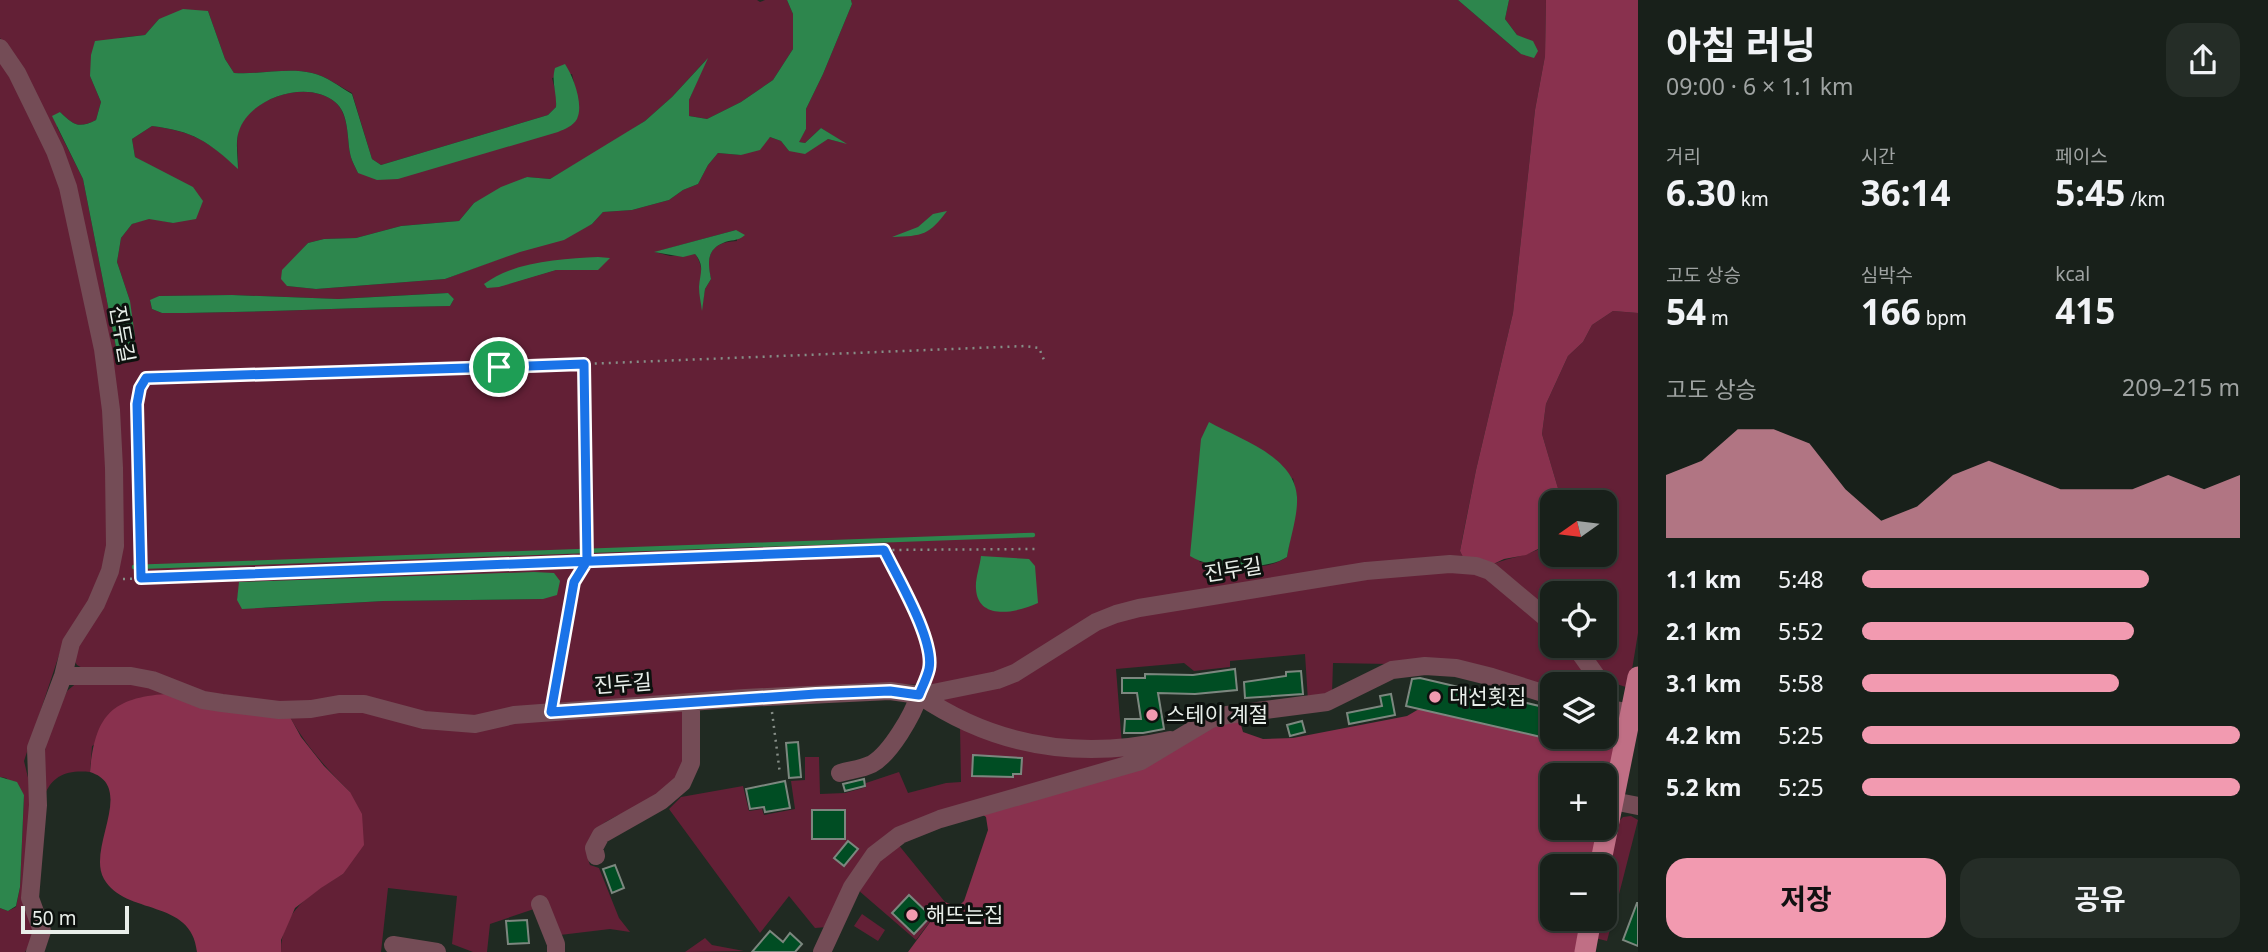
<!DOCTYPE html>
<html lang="ko">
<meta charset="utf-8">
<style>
body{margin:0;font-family:"Noto Sans","Noto Sans KR",sans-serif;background:#252d27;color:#f1f3f6;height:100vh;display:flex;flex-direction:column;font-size:26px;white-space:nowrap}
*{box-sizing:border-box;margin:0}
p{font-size:23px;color:#9fa3a2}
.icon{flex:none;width:38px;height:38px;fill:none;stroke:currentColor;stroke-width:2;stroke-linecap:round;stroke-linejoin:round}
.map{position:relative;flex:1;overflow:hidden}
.panel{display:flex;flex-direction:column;background:#18201a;width:630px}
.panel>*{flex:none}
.needle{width:46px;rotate:256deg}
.tools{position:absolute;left:1540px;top:490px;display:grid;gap:14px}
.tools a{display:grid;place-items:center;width:77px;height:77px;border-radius:14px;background:#18201a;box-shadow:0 2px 5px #0004,0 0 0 2px #363e39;font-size:35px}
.scale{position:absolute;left:21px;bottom:18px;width:108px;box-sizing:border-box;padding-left:7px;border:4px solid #e9efea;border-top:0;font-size:19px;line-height:24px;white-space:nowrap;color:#e9efea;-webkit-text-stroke:5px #0d110e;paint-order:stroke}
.pin{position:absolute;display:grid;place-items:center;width:60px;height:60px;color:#fff;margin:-30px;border:4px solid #fff;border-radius:50%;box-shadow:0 2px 7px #0007}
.round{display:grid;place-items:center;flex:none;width:74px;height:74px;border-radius:21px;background:#252d27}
.headline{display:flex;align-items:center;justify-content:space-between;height:119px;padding:0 28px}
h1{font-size:38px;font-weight:700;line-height:52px}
.metrics{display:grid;grid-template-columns:repeat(3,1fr);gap:10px;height:119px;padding:7px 28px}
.metrics div{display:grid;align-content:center}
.metrics b{font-size:35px;font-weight:700}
.metrics small{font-size:19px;font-weight:400}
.metrics p{font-size:19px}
.chart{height:196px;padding:14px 28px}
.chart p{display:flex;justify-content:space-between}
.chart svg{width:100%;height:126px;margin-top:7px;fill:#f29ab0;opacity:.7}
.action{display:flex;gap:14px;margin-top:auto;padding:14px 28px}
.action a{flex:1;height:80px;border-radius:21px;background:#f29ab0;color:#111;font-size:28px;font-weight:700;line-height:80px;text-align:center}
.action a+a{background:#252d27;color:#f1f3f6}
ul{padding:0 28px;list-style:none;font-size:23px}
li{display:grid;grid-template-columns:112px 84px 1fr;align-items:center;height:52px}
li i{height:18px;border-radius:9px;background:#f29ab0}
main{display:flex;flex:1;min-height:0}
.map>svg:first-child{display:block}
.green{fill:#632036;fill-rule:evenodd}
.forest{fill:#89314e}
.water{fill:#2d864d}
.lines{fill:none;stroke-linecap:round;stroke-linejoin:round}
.stream{stroke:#2d864d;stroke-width:4.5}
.building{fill:#004d23;stroke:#7c877f;stroke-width:2}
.path{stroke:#868e87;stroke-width:2.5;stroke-dasharray:2 5;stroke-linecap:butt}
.minor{stroke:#744c56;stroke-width:18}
.major{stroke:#c06f85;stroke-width:21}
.route-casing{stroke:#fff;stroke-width:14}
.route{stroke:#1a73e8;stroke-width:9}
.poi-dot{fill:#f29ab0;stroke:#0d110e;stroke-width:2.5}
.labels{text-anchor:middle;stroke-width:6;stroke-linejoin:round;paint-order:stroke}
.street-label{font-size:21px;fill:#e9efea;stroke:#0d110e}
.poi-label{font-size:21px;fill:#e9efea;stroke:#0d110e;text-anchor:start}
</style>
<main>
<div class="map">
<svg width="1638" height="952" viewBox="0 0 1638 952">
<rect width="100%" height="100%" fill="#202a22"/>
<path class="green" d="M0,0h757l3,2 5,-2h22l6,14v35l-20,31 -32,22 -34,17 -18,-3v-16l17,-40 -34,37 -27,24 -37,24 -58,34 -23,-2 -53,26 -15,18 -58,5 -45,12 -32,1 -16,4 -12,13 -9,30 29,3 129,-10 147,-55 11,-12 29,-2 37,-10 14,-10 15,-6 10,-19 10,-12 23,2 29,-18 11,4 8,10 39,-12 16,4 -23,-15 -16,15 -7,-1 8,-13v-20l17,-35 29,-70 -1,-4h607l63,54 -4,-19 -12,-16 4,-19h37l-1,56 -10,54 -22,203 -37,157 -14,70 -2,11 5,10 -338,46 -106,57 -75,22 -43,-2 -425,34 -268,-21 -124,-27 -9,-5 -5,-8 48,-123 -35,-291 -76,-194 -9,-11zM208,11l17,48 9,14c26,2 53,-6 78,0 14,3 28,14 40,20l20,66 9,6 167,-50 8,-8 1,-10 -5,-19 20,-4 6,27v16l-220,56c-3,-7 -7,-13 -8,-20 -3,-16 -1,-39 -15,-51 -27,-23 -85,-5 -96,28 -4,11 0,27 -1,38 -30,-27 -46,-37 -86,-42l-20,13 3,18 24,14 14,52 -24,-5 -17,6 -11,14 -4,24 13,39 -13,51 -34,-173 -26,-52 3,-15c14,13 18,17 36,8l5,-18 -11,-26 29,-38 26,-3 14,-16zM736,230l1,11c-26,1 -32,14 -26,38l-6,10 -3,18c-4,-20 5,-38 -7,-53l-25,2 -15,-4zM598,257v13h-42l-57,17zM447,293l7,6 -4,7c-96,1 -192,7 -288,7l-10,-4 -2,-8 9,-5 73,-1 106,4zM1293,478l4,20 -10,59c-25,17 -60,8 -88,5zM240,582l303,17 -159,2 -119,7 -28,-8z
M0,60l52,94 46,198 9,77 3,117 -13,45 -36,58 -37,112 7,29 -1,43 -7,75 10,15 2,13 -10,16h-25v-44l8,3 8,-4 4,-20 4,-92 -18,-17 -6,-1z
M1613,311l25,2v320l-9,55 -22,-7 -27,-35h25v-53h-53v25l-63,-52c19,-10 50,-10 63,-27v16h53v-53h-43l-20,-68 4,-30 22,-48 15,-14 9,-17z
M1477,570l75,61v15h16l29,38h-45v6l-163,-26 -56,-1 -1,31 -24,7 -3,-47 -75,7v6l-36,4 -10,-8 -68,6 6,76 -34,1 -92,-15 -59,-34 58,-14 116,-64 220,-38z
M132,680l47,15 -87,51 -2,26c-23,-2 -38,3 -46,25l-1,-36 5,-27 19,-43 12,-10z
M675,709l9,3 -1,63c-10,9 -19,19 -30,25 -29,15 -79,24 -63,65l9,3 20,50 11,14 -20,-3 -50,6 -26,-26 -44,15 -3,28h-14l-21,-8 5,-48 -69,-8 -7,64h-100c0,-41 30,-59 62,-78l7,-82c-23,-23 -44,-46 -60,-75l45,-7 181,10z
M960,726l18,7 178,16 -254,78 -75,100 -12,1 -26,-32 -29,37 -91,-124 12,-12 62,-11 6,25 13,-2 2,6 31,-6 -4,-28 14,-1v-23h14l1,37 25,-1 21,-6v-4l33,-11 9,21 38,-10 15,-1z
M1631,816l7,4 -31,121 -12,-3 4,-19h6v-32l11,-63 7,-7z
M897,843l48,59 -29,38 -58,-50 6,-13z
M862,914l23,16 -7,11 -24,-15z
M705,938l7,7 32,6 -59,1z"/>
<path class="forest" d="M1546,0h92v313l-25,-2 -21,14 -9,17 -15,14 -22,48 -4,30 20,68h-10v37l-4,5 -22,11 -22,4 -15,7 -24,-5 -5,-10 16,-81 37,-157 22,-203 10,-54z
M166,694l124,23 11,20 23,29 26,26 12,22 2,31 -21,29 -22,14 -26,20 -14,32v12h-84c-5,-54 -72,-36 -93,-73 -18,-31 33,-92 -14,-107 5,-55 20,-74 76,-78z
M1548,708l4,1v28h53v-11c19,22 5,55 0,80v-31h-53v53h49l-8,38h-41v53h31l-7,33h-668l37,-50c8,3 13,6 19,-1l24,-71 -2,-13 -4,-3 227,-88 30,-8 4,14 20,7 30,-1 114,-22 12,-7 122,28z"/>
<path class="water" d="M787,0h64l1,4 -29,70 -17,35v20l-7,13 6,1 16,-15 26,16 -19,-5 -23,15 -16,-3 -8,-10 -11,-4 -10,13 -19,5 -23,-2 -10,12 -10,19 -15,6 -14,10 -37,10 -29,2 -11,12 -28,16 -44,12 -75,27 -129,10 -29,-3 -6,-7 1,-9 26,-27 16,-4 32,-1 45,-12 58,-5 15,-18 27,-16 26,-10 23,2 95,-58 27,-24 36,-39 -19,42v16l18,3 34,-17 32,-22 20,-31v-35z
M1458,0h51l-4,19 12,16 16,6 5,10 -4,7 -13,-4z
M183,9l25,2 17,48 9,14c26,2 53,-6 78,0 14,3 28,14 40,21l20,65 9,6 167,-50 8,-8c1,-14 -5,-25 -1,-39l10,-4c8,12 19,40 12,55 -4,7 -12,10 -19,13l-160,47 -21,1 -19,-7c-3,-7 -7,-13 -8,-20 -3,-16 -1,-40 -15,-51 -27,-23 -85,-5 -96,29 -4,10 -1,26 -1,38 -30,-28 -45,-38 -86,-43l-20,13 3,18 58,30 10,14 -7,18 -23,4 -24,-4 -17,5 -11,14 -4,24 13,39 5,36 -2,17 -7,4 -9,-6 -34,-173 -31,-63 8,-4c14,13 18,17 36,8l5,-18 -11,-26 1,-21 4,-14 50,-6 14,-16z
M947,211c-18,24 -24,25 -55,26l26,-10 15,-13z
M736,230l9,5c-8,7 -14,4 -22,8 -17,7 -15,21 -12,36l-6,10 -3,22c-1,-8 -3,-16 -3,-24 1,-14 6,-21 -4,-33l-12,3 -29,-5z
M598,257l12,1 -12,12h-42l-57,17 -12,1 -3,-4c31,-23 77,-25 114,-27z
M448,293l6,6 -4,7c-96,1 -192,7 -288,7l-10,-4 -2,-9 9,-4 73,-1 106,4z
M1209,422c30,17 86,34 88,75 1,19 -7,41 -10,60 -21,14 -76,13 -97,-1l11,-117z
M981,556l48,3 6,7 3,37c-19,9 -60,19 -62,-14 -1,-10 4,-23 5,-33z
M534,572l20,1 6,8 -3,14 -14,4 -159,2 -142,8 -5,-9 2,-18z
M0,777l17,5 7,13 -4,92 -4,19 -8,5 -8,-3z"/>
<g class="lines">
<path class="stream" d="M134,567l899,-32"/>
</g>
<path class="building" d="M1235,669l2,21 -42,4 -37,-1 6,36 -21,4h-19l1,-14h16l-4,-26h-15v-15h23v-4l48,1z
M1301,671l2,23 -58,4 -1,-16 42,-6v-4z
M1420,678l128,30 -7,29 -135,-31 6,-27z
M1391,694l4,21 -46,9 -2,-11 35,-7 -2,-10z
M1302,721l3,11 -15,4 -3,-11z
M798,742l3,35 -12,1 -3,-35z
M973,755l49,3 -1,16h-8v3l-41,-1z
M864,779l1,7 -20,5 -2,-7z
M785,781l5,27 -25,4 -1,-5 -14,2 -4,-20z
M812,810h33v29h-33z
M848,841l10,8 -14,17 -10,-8z
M615,865l9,23 -12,5 -9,-24z
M909,895l22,21 -17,18 -22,-21z
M1637,903h1v43l-15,-6z
M527,920l2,23 -21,1 -2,-23z
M770,931l13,11 7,-9 12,11 -7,8h-43z"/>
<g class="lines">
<path class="path" d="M884,550c15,32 55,92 42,127
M141,578l-4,-174 3,-16 6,-10 438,-14 441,-18 14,2 5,12
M123,579l761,-29 152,-1
M554,695l20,-113 14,-21 -4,-197
M772,712l8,62"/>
<path class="minor" d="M0,48l17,25 22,45 16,33 13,36 35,162 8,61 3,58 1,78 -5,25 -14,33 -25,39 -8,33 -27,72 2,57 -8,93 12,33 -7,21
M1575,646l27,38
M63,676h68l21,4 51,20 19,3 57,7 32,-1 28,-5h25l60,16 51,4 39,-9 231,-17 145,-7 29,4 14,-2 64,-13 18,-7 81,-51 20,-8 23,-6 227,-37 84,-7 26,2 14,5 62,52
M1605,708l27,5
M840,773c10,-3 22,-4 32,-9 18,-10 41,-49 47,-69 76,52 161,65 251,45
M1613,801l25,5
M596,856l-2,-8 7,-13 60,-34 21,-18 9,-20v-61
M540,904l16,40v8
M393,945l44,7
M822,952l30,-65 22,-32 26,-20 40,-16 201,-58 70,-42 16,-4 100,-13 65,-32 33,-4 31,2 36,9 60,19"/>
<path class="major" d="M1600,866l38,-189
M1585,952l6,-33"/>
</g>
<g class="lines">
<g class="route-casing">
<path id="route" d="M499,367l85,-3 3,197 -13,21 -23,130 265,-18 74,-3 29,4c3,-8 8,-17 10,-26 6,-29 -32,-92 -45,-119l-743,28 -4,-174 3,-16 6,-10 353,-11"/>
</g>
<use href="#route" class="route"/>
</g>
<g class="poi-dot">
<circle cx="1435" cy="697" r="7"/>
<circle cx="1152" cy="715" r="7"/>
<circle cx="912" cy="915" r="7"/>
</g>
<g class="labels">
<g class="street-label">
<text transform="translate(122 334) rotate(80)" y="7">진두길</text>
<text transform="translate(1233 570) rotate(-9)" y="7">진두길</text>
<text transform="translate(623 684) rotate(-4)" y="7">진두길</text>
</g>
<g class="poi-label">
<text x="1449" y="704">대선횟집</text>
<text x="1166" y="722">스테이 계절</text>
<text x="926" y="922">해뜨는집</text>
</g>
</g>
</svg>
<div class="tools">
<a><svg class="needle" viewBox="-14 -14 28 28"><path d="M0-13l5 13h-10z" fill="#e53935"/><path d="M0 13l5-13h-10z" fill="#9fa3a2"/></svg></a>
<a><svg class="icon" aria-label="locate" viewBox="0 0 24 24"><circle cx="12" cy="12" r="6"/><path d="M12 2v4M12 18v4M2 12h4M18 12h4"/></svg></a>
<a><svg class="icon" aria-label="layers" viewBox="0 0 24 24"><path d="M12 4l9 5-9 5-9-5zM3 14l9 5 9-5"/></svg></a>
<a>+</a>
<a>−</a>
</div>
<div class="scale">50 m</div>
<div class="pin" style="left:499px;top:367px;background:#1e9e55"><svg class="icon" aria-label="arrive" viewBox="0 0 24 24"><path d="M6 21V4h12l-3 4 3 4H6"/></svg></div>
</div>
<section class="panel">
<div class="headline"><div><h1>아침 러닝</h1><p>09:00 · 6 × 1.1 km</p></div><a class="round"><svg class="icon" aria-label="share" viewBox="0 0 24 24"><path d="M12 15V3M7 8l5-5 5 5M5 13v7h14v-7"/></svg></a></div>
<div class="metrics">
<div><p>거리</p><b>6.30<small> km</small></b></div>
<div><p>시간</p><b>36:14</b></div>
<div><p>페이스</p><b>5:45<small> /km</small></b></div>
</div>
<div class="metrics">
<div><p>고도 상승</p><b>54<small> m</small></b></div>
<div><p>심박수</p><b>166<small> bpm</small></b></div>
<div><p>kcal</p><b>415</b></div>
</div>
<div class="chart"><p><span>고도 상승</span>209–215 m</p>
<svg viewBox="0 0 160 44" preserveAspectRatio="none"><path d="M0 44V22L10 17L20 6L30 6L40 11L50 27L60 38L70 33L80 22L90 17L100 22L110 27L120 27L130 27L140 22L150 27L160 22V44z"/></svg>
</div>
<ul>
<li><b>1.1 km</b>5:48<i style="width:76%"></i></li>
<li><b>2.1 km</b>5:52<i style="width:72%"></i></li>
<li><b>3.1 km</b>5:58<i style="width:68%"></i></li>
<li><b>4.2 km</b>5:25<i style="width:100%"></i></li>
<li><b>5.2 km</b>5:25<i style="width:100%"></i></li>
</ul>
<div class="action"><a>저장</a><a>공유</a></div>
</section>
</main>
